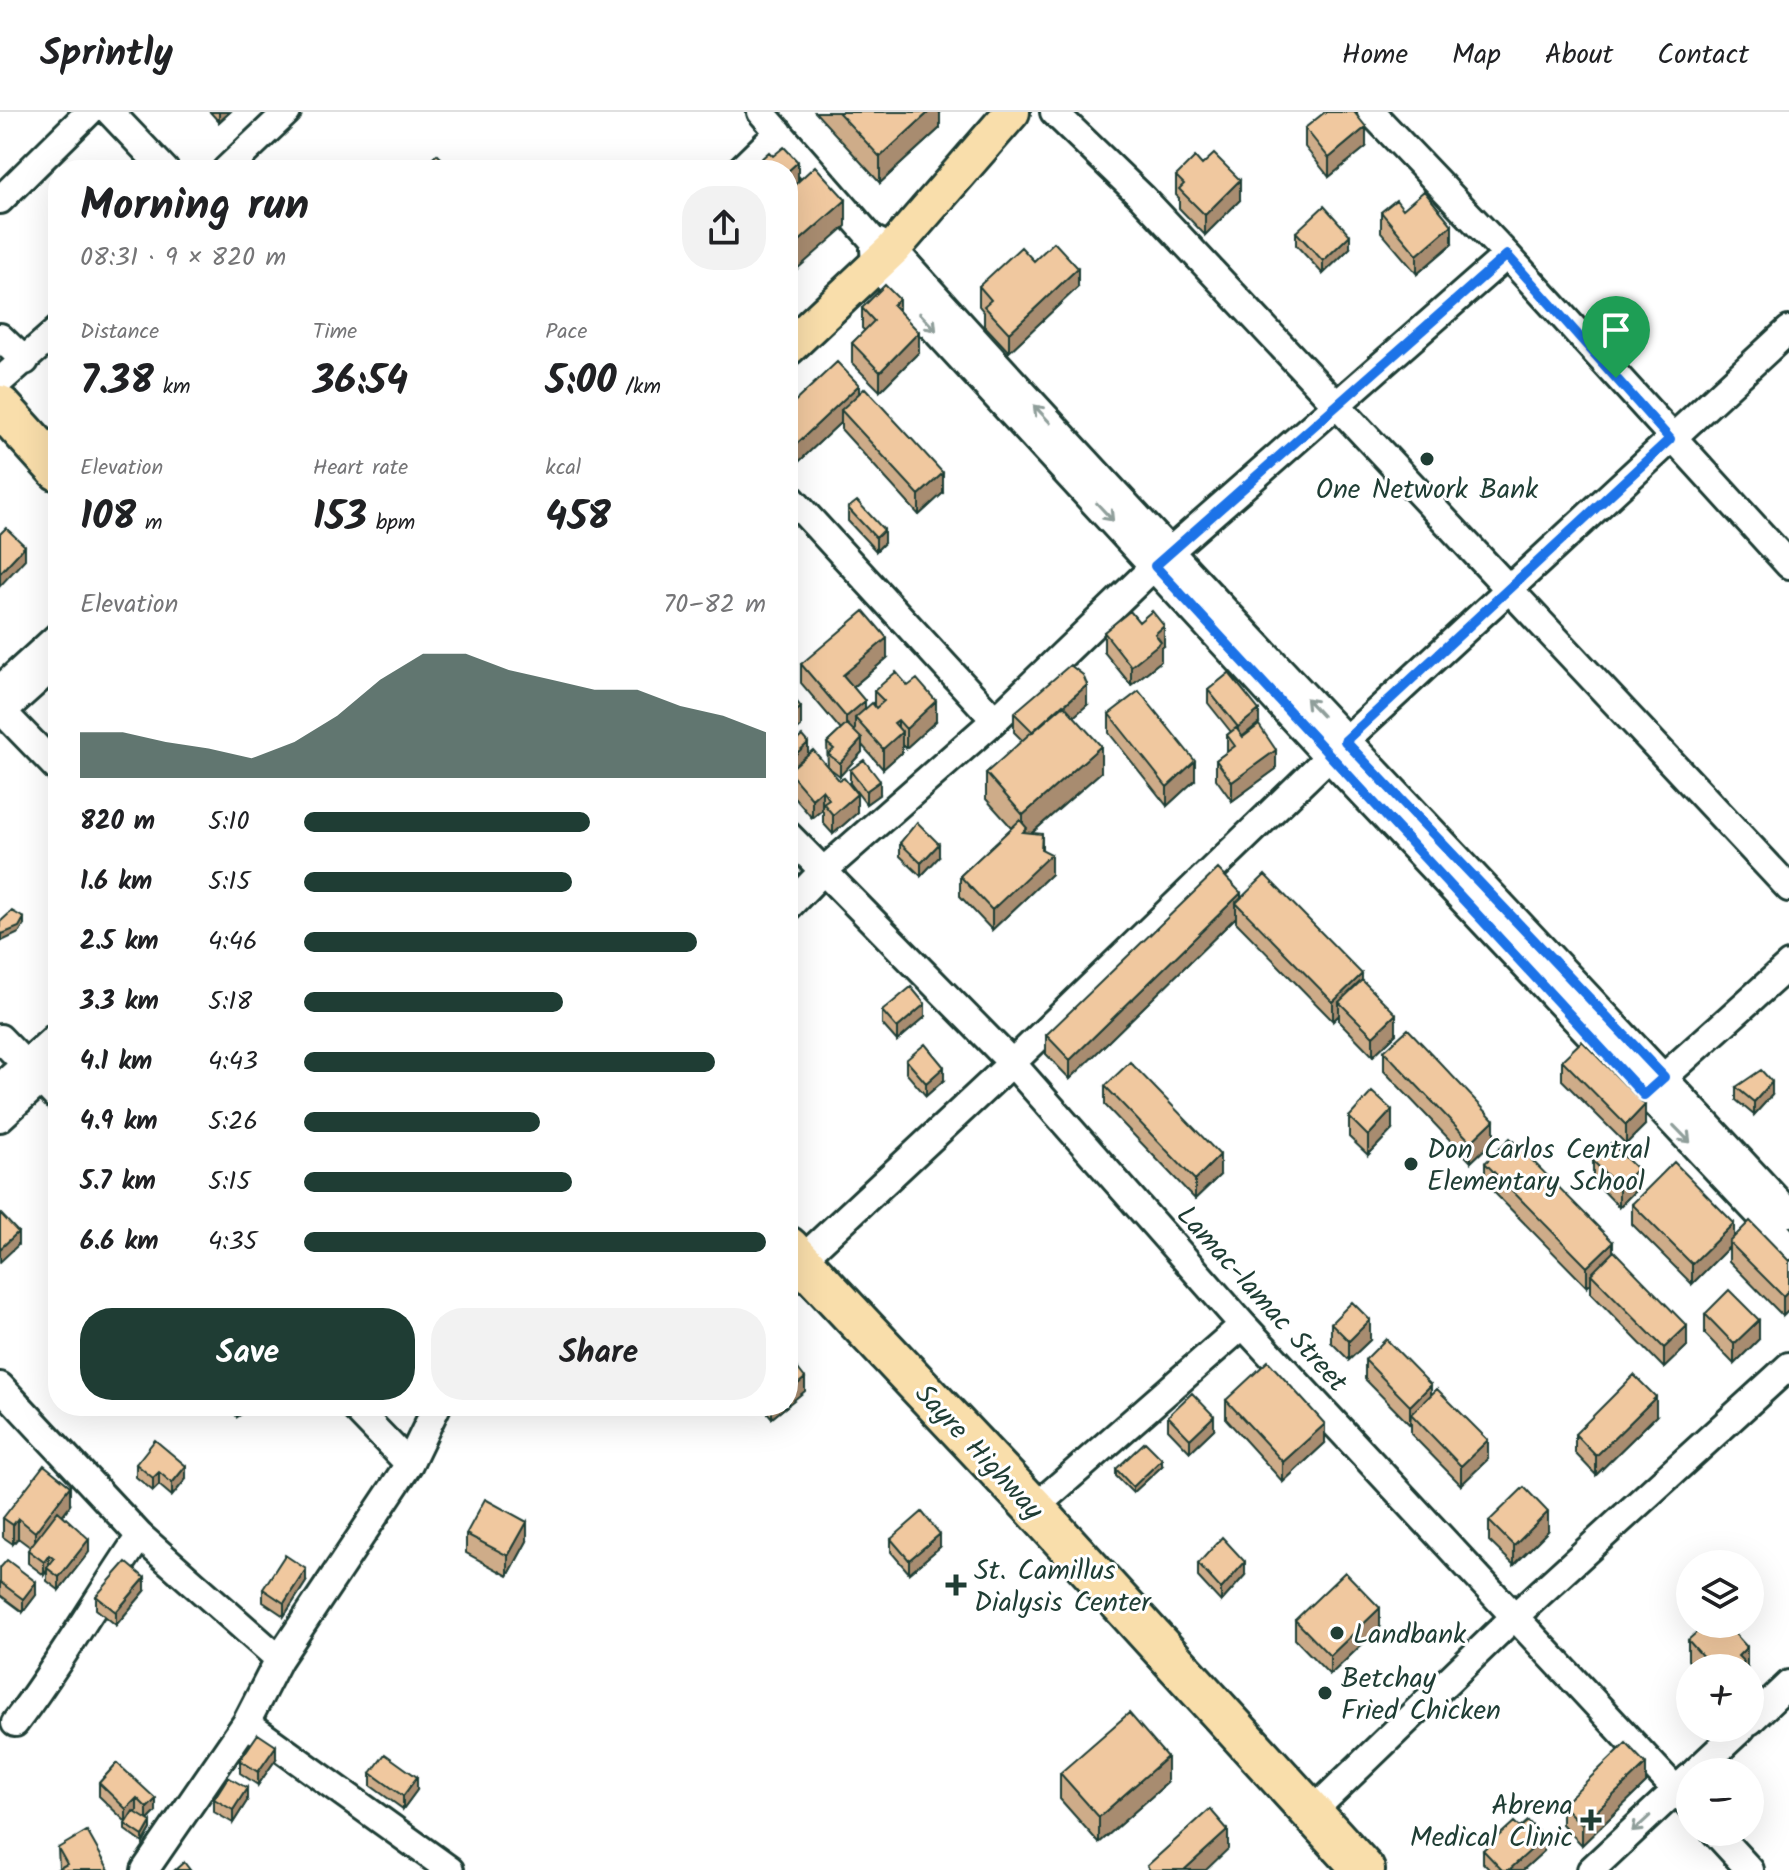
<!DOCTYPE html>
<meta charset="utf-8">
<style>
body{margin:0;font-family:Kalam,sans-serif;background:#f2f2f2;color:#202124;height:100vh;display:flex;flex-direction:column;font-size:30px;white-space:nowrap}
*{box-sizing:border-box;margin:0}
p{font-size:26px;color:#757577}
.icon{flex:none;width:44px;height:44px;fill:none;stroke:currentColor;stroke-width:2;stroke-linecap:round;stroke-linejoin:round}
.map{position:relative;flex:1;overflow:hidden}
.side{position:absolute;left:48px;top:48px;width:750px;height:1256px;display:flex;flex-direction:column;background:#fff;border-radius:32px;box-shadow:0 8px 32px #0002}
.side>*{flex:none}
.buttons{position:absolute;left:1676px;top:1438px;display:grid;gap:16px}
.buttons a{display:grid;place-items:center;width:88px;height:88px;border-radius:50%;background:#fff;box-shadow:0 8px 32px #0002;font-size:40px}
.pin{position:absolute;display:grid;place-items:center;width:68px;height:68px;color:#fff;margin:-82px -34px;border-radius:50% 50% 50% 0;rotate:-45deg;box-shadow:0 0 8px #0007}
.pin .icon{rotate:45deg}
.round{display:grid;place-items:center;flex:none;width:84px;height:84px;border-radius:32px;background:#f2f2f2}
.overview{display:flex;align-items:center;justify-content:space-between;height:136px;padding:0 32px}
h1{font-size:44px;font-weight:600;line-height:60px}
.figures{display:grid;grid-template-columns:repeat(3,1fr);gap:12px;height:136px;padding:8px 32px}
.figures div{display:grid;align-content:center}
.figures b{font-size:40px;font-weight:600}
.figures small{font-size:22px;font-weight:400}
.figures p{font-size:22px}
.chart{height:224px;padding:16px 32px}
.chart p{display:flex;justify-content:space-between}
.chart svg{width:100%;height:144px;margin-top:8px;fill:#1f3d34;opacity:.7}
.primary-button{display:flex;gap:16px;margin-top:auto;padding:16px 32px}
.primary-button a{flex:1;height:92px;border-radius:32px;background:#1f3d34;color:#fff;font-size:32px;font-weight:600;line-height:92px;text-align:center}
.primary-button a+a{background:#f2f2f2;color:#202124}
ul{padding:0 32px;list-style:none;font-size:26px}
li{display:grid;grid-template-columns:128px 96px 1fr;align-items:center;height:60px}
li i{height:20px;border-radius:10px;background:#1f3d34}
header{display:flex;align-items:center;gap:48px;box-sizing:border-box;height:112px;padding:0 40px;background:#fff;border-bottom:2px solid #e0e0e0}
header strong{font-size:38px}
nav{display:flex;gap:44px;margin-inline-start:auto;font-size:28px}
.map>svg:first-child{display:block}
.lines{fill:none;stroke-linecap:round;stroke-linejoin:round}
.minor-casing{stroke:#1f3d34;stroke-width:32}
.major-casing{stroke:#1f3d34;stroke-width:40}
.highway-casing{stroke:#1f3d34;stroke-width:46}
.minor{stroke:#fff;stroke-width:26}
.major{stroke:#f9deab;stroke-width:34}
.highway{stroke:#f9deab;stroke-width:40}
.wall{fill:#ceac89;stroke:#1f3d34;stroke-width:2}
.shaded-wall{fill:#a88c6f;stroke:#1f3d34;stroke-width:2}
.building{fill:#f0c89f;stroke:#1f3d34;stroke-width:2}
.oneway{stroke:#8f9e9a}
.route-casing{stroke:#fff;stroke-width:16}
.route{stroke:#1a73e8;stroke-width:10}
.poi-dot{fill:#1f3d34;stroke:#fff;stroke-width:3}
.labels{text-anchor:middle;stroke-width:6;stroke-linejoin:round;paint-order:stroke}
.poi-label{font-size:28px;fill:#1f3d34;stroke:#fff;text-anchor:start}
.street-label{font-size:28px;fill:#1f3d34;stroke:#fff}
</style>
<header>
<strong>Sprintly</strong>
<nav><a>Home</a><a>Map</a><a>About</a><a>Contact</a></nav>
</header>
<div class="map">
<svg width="1789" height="1758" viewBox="0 0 1789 1758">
<rect width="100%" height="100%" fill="#fff"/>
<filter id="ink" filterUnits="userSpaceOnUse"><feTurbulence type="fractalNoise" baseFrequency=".0125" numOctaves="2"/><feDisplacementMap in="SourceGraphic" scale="16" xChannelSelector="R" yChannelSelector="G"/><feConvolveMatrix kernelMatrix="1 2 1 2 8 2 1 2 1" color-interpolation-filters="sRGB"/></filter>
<g filter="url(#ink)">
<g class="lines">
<g class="minor-casing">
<path id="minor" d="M110,0l55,58
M761,0l111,127 21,10c293,327 599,641 896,964
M1054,0l88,85 647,691
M1371,0l136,143 282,310
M226,58l61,-58
M740,58l39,-38
M0,88l89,-88
M874,137l1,16 453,492 461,489
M0,225l25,24
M0,269l58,-51
M788,383l207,225
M0,577l58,-53
M0,597l58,60
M0,602l58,-52
M788,723l224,228 231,262 447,480
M788,795l34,-35 173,-152 174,-168 338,-297
M0,926l58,60
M0,975l58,-52
M1653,975l136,-122
M0,1006l58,-53
M801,1148l211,-197 333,-322 444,-411
M0,1274l140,150 139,123
M353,1294l56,58
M1034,1396l209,-183
M1750,1609l39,-37
M15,1611c46,-60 82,-125 125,-187
M246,1611l204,147
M1695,1660l47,-44
M1311,1701l202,-195 276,-252
M1715,1720l35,38
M145,1758l101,-147 33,-64 130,-195 28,-58
M1591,1758l99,-93"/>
</g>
<g class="major-casing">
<path id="major" d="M788,236l105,-99 119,-137"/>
</g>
<g class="highway-casing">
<path id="highway" d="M0,294l58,64
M788,1135l246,261 330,362"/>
</g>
<use href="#minor" class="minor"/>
<use href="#major" class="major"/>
<use href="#highway" class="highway"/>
</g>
<path class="wall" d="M210,0h20l-11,10z
M815,0h125v16l-60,55z
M1305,16l61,19 -37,30 -24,-30z
M1202,53l38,35 -35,35 -26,-27v-10l-3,-3v-19z
M1403,97l49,35 -35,30 -36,-42v-20z
M1296,120l54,16 -27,26 -27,-29z
M1034,149l44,26 -69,65 -25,-27v-13l-5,-6v-20z
M862,196l37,3 20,41 -39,39 -28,-28v-20l13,-12 -3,-3z
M859,281l84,100 -24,22 -78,-86v-7l-51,48 -2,-3v-59z
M848,396l36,35 -8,8 -28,-30z
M1139,510l25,24 -3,2v13l-30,24 -27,-33v-20z
M887,546l-34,29 12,22 9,-3v-15l62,30 -30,27 -4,-4v8l-19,17 -21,-24v7l-22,24 -12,-9 -1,-24 14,-13 -40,-47v-19z
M1208,578l51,33 -16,13 33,33 -44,32 -16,-22v-19l11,-8v-17l4,-3 -23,-29z
M1087,593l-13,11 27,56 -69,61 10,17 9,24 -59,56 -32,-34v-20l52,-48 -26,-29v-26l37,-32 -9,-9v-19z
M1109,602l86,66 -28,26 -58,-73z
M788,636l20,6 49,59 -24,21 -10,-11v-11l-1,-2 -10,8 -24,-28z
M850,658l30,24 -14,10 -16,-21z
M900,731l39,14 -18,19 -21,-20z
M1241,786l121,82 34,54 -23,22 -34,-35v-6l-6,6 -97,-99v-5l-166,162 -24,-25v-19z
M882,899l43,6 -28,24 -15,-17z
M1384,939l110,89 -23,22 -87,-91z
M906,948l38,20 -18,16 -20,-23z
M1562,948l83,65 -19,19 -64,-64z
M1105,974l115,89 -25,24 -90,-94z
M1736,975l36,8 -18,20 -18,-15z
M1349,1005l43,13 -24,25 -19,-18z
M1593,1049l44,28 -18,18 -26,-27z
M1485,1051l128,90 74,93 -23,22 -73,-75v-10l-4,4 -102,-104z
M1632,1092l102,33 55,24v49l-6,6 -54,-55v-14l-37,37 -60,-60z
M1705,1202l54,25 -25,25 -29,-30z
M1331,1211l39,17 -21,20 -18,-18z
M1365,1248l66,35 57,64 -27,26 -50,-51v-10l-1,1 -45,-46z
M1226,1288l99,43 -42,39 -57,-63z
M229,1294h24l-16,11z
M762,1294h25l-15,12z
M1168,1304l46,13 -24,23 -22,-23z
M1656,1304l-60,59 -21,-22v-19z
M136,1352l50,15 -14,17 -13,-11 -6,6 -17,-14z
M1162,1354l-29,27 -17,-17v-7z
M70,1393l-7,10 26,37 -30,38 -12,-9v-11l-3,5 -16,-12v-13l2,-3 -12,-9 -5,6 -10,-7v-19z
M1489,1409l59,10 -34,34 -25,-24z
M466,1422l61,7 -19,35 -42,-23z
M891,1427l49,8 -31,26 -18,-21z
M1198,1452l47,11 -24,27 -23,-25z
M0,1456l36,27 -13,17 -23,-17z
M306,1470l-22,34 -21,-14v-13z
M145,1479l-29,34 -20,-16v-13z
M1295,1508l85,7 -50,48 -35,-36z
M1688,1528l59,27 -2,1h-50l-7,-8z
M276,1647l-18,26 -18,-12v-13z
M117,1651l39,49 -8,8 3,9 -8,14 -18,-13v-6l1,-2 -27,-26v-13z
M371,1661l46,17 -14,19 -32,-23z
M1060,1661l107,10 -68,60 -39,-44z
M1646,1671l-64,62 -20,-21v-19z
M214,1687l33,2 -14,22 -19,-11z
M1520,1716l24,23 -21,19h-33l-7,-7v-13z
M58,1736l51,22 -50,-2z"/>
<path class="shaded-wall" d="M219,0h11l-11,10z
M929,0h11v16l-60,55v-26z
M1366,15v20l-37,30v-19z
M798,50v26l-10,9v-26z
M1240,68v20l-35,35v-20z
M846,88v26l-58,51v-26z
M1452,113v19l-35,30v-19z
M1350,123v13l-27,26v-13z
M1078,156v19l-69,65v-19z
M899,187v20l-6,-14z
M919,220v20l-39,39v-19z
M859,273v20l-18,5v12l-51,48v-20z
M943,361v20l-24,22v-20z
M884,418v13l-8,8v-13z
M25,434v13l-25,27v-13z
M1164,514v20l-3,2v13l-30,24v-19l24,-32z
M887,526v20l-44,37v-20z
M1087,573v20l-53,47v-19z
M865,589v20l-10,-3v11l-9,8v-20z
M936,589v20l-30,27v-19z
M801,595v20l-13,11v-19z
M1259,598v13l-21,17v-13z
M898,608v16l4,-4v20l-19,17v-20l11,-26z
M862,627v13l-22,24v-13z
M808,631v20l-15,13 -4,-16z
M1101,634v26l-74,65 -4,14v-36z
M1276,638v19l-44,32v-19z
M1195,649v19l-28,26v-19z
M880,669v13l-14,10v-13z
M822,678v20l-10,8v-19z
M857,682v19l-24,21v-19z
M1042,722v20h9v20l-59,56v-20l49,-61z
M939,732v13l-18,19v-13z
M792,743v13l-4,4v-13z
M1241,781v15l-5,-5v14l-166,162v-19z
M24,806v7l-5,8 -17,8v-7z
M1362,862v19l-23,9v13l-6,6v-19z
M925,892v13l-28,24v-13z
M1396,902v20l-23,22v-20z
M944,955v13l-18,16v-13z
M1772,970v13l-18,20v-13z
M1645,993v20l-19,19v-19z
M1392,998v20l-24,25v-19z
M1494,1008v20l-23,22v-20z
M1220,1043v20l-25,24v-19z
M1637,1057v20l-18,18v-20z
M1734,1111v19h-5v5l-37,37v-20z
M18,1120v13l-18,17v-13z
M1613,1130v19l-22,13v9l-4,4v-20z
M1789,1178v20l-6,6v-20z
M1370,1208v20l-21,20v-19z
M1759,1208v19l-25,25v-20z
M1687,1214v20l-23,22v-20z
M805,1266v13l-17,14v-13z
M1431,1273v20l-20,9 -1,11v-19z
M1656,1285v19l-60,59v-19z
M237,1294h16l-16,11z
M772,1294h15l-15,12z
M1214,1304v13l-24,23v-13z
M1325,1312v19l-42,39v-20z
M1488,1328v19l-27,26v-19z
M1162,1347v7l-29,27v-6z
M186,1354v13l-14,17v-13z
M159,1360v13l-6,6v-13z
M70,1374v19l-35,46v-19z
M1548,1400v19l-34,34v-19z
M18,1406v20l-5,6v-19z
M527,1410v19l-19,35v-20z
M940,1422v13l-31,26v-13z
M89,1427v13l-30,38v-13z
M49,1443v13h-2v2l-3,5v-13z
M1245,1450v13l-24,27v-13z
M306,1457v13l-22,34v-13z
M145,1466v13l-29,34v-13z
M36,1470v13l-13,17v-13z
M1380,1496v19l-50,48v-19z
M1747,1535v20l-2,1h-8l1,-12z
M276,1634v13l-18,26v-13z
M1167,1645v26l-68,60v-26z
M1646,1652v19l-64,62v-20z
M417,1665v13l-14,19v-13z
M247,1676v13l-14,22v-13z
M137,1686v13l-11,11v-13z
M156,1687v13l-9,9v-13z
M151,1710v7l-8,14v-7z
M1228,1718v19l-22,21h-22z
M1544,1726v13l-21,19h-14z"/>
<path class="building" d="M838,0h91l-49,45z
M1325,0h29l12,15 -37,31 -24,-30z
M784,35l14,15 -10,9 -39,-1 20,-18 4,4z
M437,42l16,16h-32z
M1214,42l26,26 -35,35 -26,-26 5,-5 -8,-8 19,-19 7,8z
M815,54l31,34 -58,51v-64l2,2z
M1424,79l28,34 -35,30 -36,-43 15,-12 7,9z
M1324,94l26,29 -27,26 -27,-29z
M1054,130l24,26 -69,65 -25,-27 7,-6 -12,-14 42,-39 13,14z
M885,173l14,14 -6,6 26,27 -39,40 -28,-29 22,-22 -12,-13z
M837,250l22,23 -69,65 -2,-2v-40z
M865,276l78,85 -24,22 -78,-85z
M857,389l27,29 -8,8 -28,-30z
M6,416l19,18 -25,27v-39z
M864,499l23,27 -44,37 22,26 -19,16 -45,-53z
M1130,499l9,11 13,-11 12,15 -9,8 6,8 -30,24 -27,-34z
M1070,553l13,10 4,10 -54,47 -19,-19z
M896,560l12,14 9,-7 19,22 -30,28 -8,-9 -4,3 8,9 -19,17 -28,-31 17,-15 4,5 8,-7 -10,-10z
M1229,561l30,37 -21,17 -30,-37z
M788,579l13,16 -13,12z
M1139,579l56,70 -28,26 -58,-73z
M1063,592l38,42 -78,69 -37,-42z
M847,612l15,15 -22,24 -12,-9 6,-5 -7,-6z
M1259,613l17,25 -44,32 -16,-22 19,-14 -8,-11 9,-7 7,9z
M802,624l6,7 -19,17 5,6 19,-16 26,30 5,-2 13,16 -24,21 -10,-12 6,-4 -7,-9 -10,9 -24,-28v-23z
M864,648l16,21 -14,10 -16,-21z
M1020,708l7,8 -4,4 19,2 -1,15 10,5 -59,56 -32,-34z
M917,710l22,22 -18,19 -21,-20z
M788,738l4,5 -4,4z
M1218,757l23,24 -171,167 -24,-25z
M1265,763l97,99 -29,28 -97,-99z
M12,799l12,7 -5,9 -17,7 -2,-2v-10z
M1362,868l34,34 -23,22 -34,-34z
M911,875l14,17 -28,24 -15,-17z
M1408,917l86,91 -23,22 -87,-91z
M1582,929l63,64 -19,20 -64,-65z
M925,932l19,23 -18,16 -20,-23z
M1130,950l90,93 -25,25 -90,-94z
M1761,958l11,12 -18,20 -18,-15z
M1372,980l20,18 -24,26 -19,-19z
M1510,1026l103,104 -26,25 -102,-104z
M1611,1031l26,26 -18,18 -26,-26z
M1674,1050l60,61 -42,41 -60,-60z
M0,1101l18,19 -18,17z
M1750,1109l39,40v29l-6,6 -54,-54z
M1614,1139l73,75 -23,22 -73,-74z
M1729,1178l30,30 -25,24 -29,-30z
M1352,1190l18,18 -21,21 -18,-18z
M1386,1227l45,46 -21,21 -45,-46z
M788,1244l17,22 -17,14z
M1268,1249l57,63 -42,38 -57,-62z
M1634,1263l22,22 -60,59 -21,-22z
M1437,1277l51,51 -27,26 -50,-52z
M1192,1281l22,23 -24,23 -22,-23z
M155,1328l31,26 -14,17 -13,-11 -6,6 -17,-14z
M1145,1330l17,17 -29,28 -17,-18z
M44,1353l26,21 -35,46 -17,-14 -5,7 -10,-7z
M1524,1375l24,25 -34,34 -25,-25z
M485,1387l42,23 -19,34 -42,-22z
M58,1399l31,28 -30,38 -12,-9 7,-9 -5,-4 -5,7 -16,-12z
M922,1400l18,22 -31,26 -18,-21z
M1222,1425l23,25 -24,27 -23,-25z
M285,1443l21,14 -22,34 -21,-14z
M7,1448l29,22 -13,17 -23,-17v-14z
M126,1450l19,16 -29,34 -20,-16z
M1345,1460l35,36 -50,48 -35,-36z
M1706,1512h20l21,23 -9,9 6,6 -7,6h-24l-25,-28z
M1129,1601l38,44 -68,60 -39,-44z
M258,1622l18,12 -18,26 -18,-12z
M1626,1631l20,21 -64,61 -20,-20z
M385,1642l32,23 -14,19 -32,-23z
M117,1651l39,36 -9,9 -10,-10 -11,11 -27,-26z
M228,1665l19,11 -14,22 -19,-11z
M1210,1697l18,21 -44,40h-34l-3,-4z
M133,1699l18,11 -8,14 -18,-12z
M1528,1709l16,17 -35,32h-7l-19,-20 31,-28 6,6z
M87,1719l22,39h-53l11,-6 -9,-16z
M184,1750l6,8h-15z"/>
<defs><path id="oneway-shaft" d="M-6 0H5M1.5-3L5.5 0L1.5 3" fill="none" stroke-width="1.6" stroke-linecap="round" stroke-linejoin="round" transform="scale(2)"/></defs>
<g class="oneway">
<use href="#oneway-shaft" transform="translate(928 210) rotate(47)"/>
<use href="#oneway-shaft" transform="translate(1042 302) rotate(-133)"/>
<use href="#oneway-shaft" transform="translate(1105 400) rotate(47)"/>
<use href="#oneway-shaft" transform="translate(1314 595) rotate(-133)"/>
<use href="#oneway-shaft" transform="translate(1682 1022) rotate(46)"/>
<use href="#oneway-shaft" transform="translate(1641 1712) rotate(137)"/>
</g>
</g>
<g class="lines" filter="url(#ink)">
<g class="route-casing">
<path id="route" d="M1507,143l163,184 -325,302 319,336 -20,18 -489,-529z"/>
</g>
<use href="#route" class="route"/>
</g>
<g class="poi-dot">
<circle cx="1427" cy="347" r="8"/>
<circle cx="1411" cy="1052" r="8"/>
<path d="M952 1461h8v8h8v8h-8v8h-8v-8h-8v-8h8z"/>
<circle cx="1337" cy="1521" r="8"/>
<circle cx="1325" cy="1581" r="8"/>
<path d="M1587 1696h8v8h8v8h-8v8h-8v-8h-8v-8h8z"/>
</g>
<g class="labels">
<g class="poi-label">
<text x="1427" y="386" text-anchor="middle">One Network Bank</text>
<text x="1427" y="1046">Don Carlos Central<tspan x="1427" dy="32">Elementary School</tspan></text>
<text x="974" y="1467">St. Camillus<tspan x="974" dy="32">Dialysis Center</tspan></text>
<text x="1353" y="1531">Landbank</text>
<text x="1341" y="1575">Betchay<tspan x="1341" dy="32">Fried Chicken</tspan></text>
<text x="1573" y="1702" text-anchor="end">Abrena<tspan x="1573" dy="32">Medical Clinic</tspan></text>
</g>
<g class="street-label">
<text transform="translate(1263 1186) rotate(48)" y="10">Lamac-lamac Street</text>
<text transform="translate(980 1339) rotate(47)" y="10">Sayre Highway</text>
</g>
</g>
</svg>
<div class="buttons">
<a><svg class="icon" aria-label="layers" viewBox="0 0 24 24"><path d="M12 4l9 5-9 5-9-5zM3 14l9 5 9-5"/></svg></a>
<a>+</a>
<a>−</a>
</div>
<div class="pin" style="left:1616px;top:266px;background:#1e9e55"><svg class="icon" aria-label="arrive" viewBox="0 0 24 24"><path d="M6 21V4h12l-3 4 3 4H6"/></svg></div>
<section class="side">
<div class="overview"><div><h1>Morning run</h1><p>08:31 · 9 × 820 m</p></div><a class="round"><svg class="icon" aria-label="share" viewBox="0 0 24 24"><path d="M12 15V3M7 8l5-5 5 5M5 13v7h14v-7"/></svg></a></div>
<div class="figures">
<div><p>Distance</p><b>7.38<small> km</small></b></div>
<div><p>Time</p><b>36:54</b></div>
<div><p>Pace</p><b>5:00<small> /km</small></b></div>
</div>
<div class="figures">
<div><p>Elevation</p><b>108<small> m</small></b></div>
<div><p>Heart rate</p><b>153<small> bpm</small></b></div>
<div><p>kcal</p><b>458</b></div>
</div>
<div class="chart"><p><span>Elevation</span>70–82 m</p>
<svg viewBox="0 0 160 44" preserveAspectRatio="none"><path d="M0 44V30L10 30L20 33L30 35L40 38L50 33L60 25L70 14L80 6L90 6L100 11L110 14L120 17L130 17L140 22L150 25L160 30V44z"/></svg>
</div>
<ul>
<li><b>820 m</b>5:10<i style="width:62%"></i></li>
<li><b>1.6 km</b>5:15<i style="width:58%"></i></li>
<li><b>2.5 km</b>4:46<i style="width:85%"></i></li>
<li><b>3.3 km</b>5:18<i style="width:56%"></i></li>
<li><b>4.1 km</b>4:43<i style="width:89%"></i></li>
<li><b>4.9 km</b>5:26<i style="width:51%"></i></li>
<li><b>5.7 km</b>5:15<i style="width:58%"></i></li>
<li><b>6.6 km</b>4:35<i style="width:100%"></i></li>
</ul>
<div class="primary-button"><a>Save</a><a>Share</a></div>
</section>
</div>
